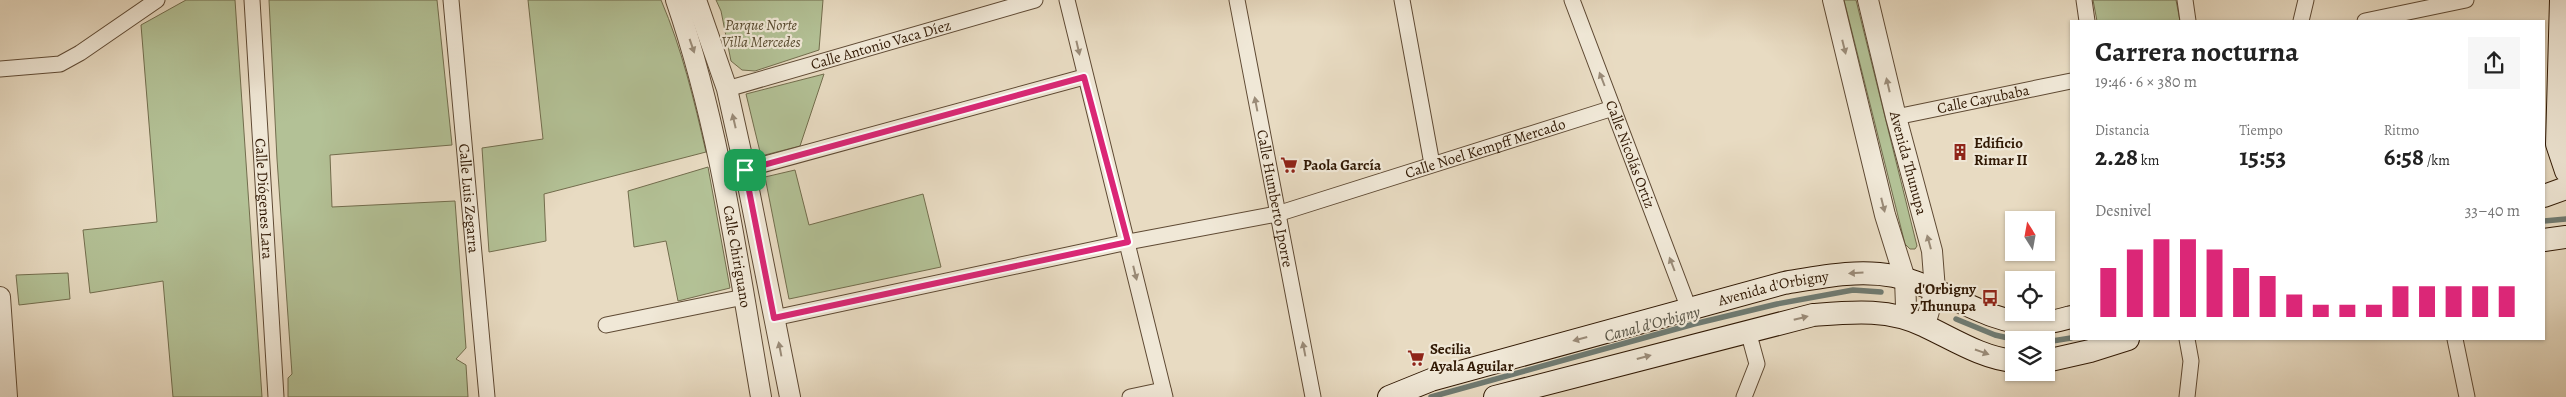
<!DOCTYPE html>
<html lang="es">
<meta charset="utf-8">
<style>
body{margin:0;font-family:Alegreya,serif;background:#f6f6f6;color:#222;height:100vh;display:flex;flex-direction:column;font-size:19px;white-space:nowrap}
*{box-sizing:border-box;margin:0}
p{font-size:16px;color:#767676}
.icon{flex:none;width:28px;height:28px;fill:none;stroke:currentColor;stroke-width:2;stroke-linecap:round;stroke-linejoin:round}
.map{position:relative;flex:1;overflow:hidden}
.sheet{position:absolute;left:2070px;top:20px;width:475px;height:320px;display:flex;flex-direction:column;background:#fff;border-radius:0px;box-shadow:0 1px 4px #0004}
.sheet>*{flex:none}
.needle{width:32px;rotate:349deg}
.fabs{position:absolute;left:2005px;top:211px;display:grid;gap:10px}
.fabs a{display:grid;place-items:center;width:50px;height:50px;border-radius:0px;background:#fff;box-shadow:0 1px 4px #0004;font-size:25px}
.pin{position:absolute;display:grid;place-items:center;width:42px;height:42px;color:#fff;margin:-21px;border-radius:10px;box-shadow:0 2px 8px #0006}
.round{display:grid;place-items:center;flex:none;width:52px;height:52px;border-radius:0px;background:#f6f6f6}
.headline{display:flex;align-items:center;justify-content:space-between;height:85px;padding:0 25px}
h1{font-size:28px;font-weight:600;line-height:38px}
.stats{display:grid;grid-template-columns:repeat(3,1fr);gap:8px;height:85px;padding:5px 25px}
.stats div{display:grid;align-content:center}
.stats b{font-size:25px;font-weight:600}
.stats small{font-size:14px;font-weight:400}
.stats p{font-size:14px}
.chart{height:140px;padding:10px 25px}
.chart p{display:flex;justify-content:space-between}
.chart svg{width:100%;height:90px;margin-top:5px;stroke:#db2777;stroke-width:6}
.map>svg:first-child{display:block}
.green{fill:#b3c196;stroke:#726d4d}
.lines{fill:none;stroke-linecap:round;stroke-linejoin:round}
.stream{stroke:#6f7a71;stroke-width:5.5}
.minor-casing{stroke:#5f4a34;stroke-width:17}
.tertiary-casing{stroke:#5f4a34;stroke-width:22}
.secondary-casing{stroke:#311904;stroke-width:24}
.minor{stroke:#f0e8d7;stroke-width:15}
.tertiary{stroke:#f0e8d7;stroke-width:20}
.secondary{stroke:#f0e8d7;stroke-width:22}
.oneway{fill:#9a8b78}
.route-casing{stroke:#fff;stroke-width:10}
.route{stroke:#db2777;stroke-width:6}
.labels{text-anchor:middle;stroke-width:4.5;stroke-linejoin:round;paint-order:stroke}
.park-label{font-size:15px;font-style:italic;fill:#584b30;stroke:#f0e8d7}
.street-label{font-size:15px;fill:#311904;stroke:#f0e8d7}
.poi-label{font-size:15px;font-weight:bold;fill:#311904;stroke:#f0e8d7;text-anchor:start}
.water-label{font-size:16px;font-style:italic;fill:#555143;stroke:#f0e8d7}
</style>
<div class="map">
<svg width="2566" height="397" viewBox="0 0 2566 397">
<rect width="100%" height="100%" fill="#e8dbc2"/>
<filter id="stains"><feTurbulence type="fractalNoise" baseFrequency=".004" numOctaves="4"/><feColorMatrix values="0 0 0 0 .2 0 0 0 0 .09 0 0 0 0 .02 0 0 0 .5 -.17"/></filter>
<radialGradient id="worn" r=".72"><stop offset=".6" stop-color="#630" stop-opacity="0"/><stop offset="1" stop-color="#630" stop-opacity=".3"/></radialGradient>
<path class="green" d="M186,0h49l27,397h-89l-10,-116 -73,12 -7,-63 74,-8 -16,-197z
M269,0h168l15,145 -122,10 2,52 123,-6 11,147 -10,11 10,6 2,32h-180v-19l4,-4 -15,-215z
M528,0h133c21,49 33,100 45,152l-162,42 2,47 -57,11 -7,-104 61,-9z
M716,0h107l-4,50 -64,21 -13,-1 -11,-9 -10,-50z
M1844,0h12l61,246 -2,3h-5l-5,-5z
M2093,0h83l4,21h-83z
M824,74l-24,72 -39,10 -15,-62z
M708,167l22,121 -52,13 -12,-60 -32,6 -6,-56z
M795,170l14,55 114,-31 18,73 -152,32 -24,-122z
M68,273l2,26 -51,6 -3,-30z"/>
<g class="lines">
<path class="stream" d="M2544,221l22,-2
M1956,319l39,16 22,5
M2046,342l25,-4
M1431,397l263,-73 83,-20 76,-14 28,2"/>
<g class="minor-casing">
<g id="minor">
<path id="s1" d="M252,0l24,397"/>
<path id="s2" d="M451,0l36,397"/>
<path d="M1067,0l98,397"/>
<path id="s3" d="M1237,0l76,397"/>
<path d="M1402,0l30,164"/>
<path id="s4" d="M1572,0l117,309"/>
<path d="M2084,0l3,21"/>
<path d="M2185,0l3,21"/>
<path d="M2301,21l5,-21"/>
<path d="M2365,21l101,-21"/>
<path d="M0,69l60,-5 20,-11 77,-53"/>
<path id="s5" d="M727,89l308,-89"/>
<path id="s6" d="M1896,117l175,-36"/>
<path d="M721,176l363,-99"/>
<path id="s7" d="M774,318l354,-76 149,-28 336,-106"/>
<path d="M606,325l138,-28"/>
<path d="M2455,339l12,58"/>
<path d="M1130,397l33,-7"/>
<path d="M1744,397l13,-33 -9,-33"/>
<path d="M2187,397l4,-36 -4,-22"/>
</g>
</g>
<g class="tertiary-casing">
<g id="tertiary">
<path id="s8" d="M676,0c44,128 62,264 85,397"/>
<path d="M696,0l31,89 18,81 45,227"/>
<path d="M1833,0l52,215 20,64 1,27 -4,11"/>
<path id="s9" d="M1868,0l28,117 36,134 3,39 -10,35"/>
<path d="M0,297l7,100"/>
</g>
</g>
<g class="secondary-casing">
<g id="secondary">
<path d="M2561,0l-4,144 9,27"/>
<path d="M2544,196l22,-8"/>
<path d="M2544,240l22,-3"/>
<path d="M2046,361l44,-10 38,-12"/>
<path id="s10" d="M1389,397l42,-17 353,-97c37,-6 73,-14 110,-7 47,10 92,47 140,48 12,0 26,-4 37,-7"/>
<path d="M1495,397l318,-82c38,-3 76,-7 112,11 28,13 57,32 89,35"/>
</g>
</g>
<use href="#minor" class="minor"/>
<use href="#tertiary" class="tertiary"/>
<use href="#secondary" class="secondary"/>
</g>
<defs><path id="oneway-solid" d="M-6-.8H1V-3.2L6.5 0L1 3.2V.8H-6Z" transform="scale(1.25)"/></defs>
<g class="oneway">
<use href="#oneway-solid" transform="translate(692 46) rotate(71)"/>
<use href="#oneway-solid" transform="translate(1844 47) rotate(76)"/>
<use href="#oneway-solid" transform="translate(1078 48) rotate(77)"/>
<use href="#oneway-solid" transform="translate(1602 79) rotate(-111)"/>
<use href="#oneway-solid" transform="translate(1888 85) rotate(-103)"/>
<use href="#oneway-solid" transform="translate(1256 104) rotate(-101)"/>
<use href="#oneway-solid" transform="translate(734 121) rotate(-103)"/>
<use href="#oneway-solid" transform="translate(1883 205) rotate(76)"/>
<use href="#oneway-solid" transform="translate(1929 242) rotate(-105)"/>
<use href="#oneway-solid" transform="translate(1672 264) rotate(-111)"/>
<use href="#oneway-solid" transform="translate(1135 273) rotate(76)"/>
<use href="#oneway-solid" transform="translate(1856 273) rotate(177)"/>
<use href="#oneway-solid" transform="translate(1801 318) rotate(-14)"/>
<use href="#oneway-solid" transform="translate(1580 339) rotate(165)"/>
<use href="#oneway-solid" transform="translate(780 349) rotate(-101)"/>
<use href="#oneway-solid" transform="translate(1304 349) rotate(-101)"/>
<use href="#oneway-solid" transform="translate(1982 352) rotate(19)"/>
<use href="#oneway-solid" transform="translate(1644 357) rotate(-15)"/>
</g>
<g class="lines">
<g class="route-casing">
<path id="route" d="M1084,77l44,165 -354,76 -29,-148z"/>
</g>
<use href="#route" class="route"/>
</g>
<defs>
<g id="building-bare" transform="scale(1.35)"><path d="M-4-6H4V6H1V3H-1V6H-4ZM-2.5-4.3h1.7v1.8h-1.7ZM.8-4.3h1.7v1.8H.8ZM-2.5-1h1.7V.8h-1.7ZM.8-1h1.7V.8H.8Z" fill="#8f2418" stroke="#f0e8d7" stroke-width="2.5" paint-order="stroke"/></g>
<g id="supermarket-bare" transform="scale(1.35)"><path d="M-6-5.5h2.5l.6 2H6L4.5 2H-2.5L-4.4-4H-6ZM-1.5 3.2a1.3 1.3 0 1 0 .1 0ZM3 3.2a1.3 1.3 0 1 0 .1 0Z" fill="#8f2418" stroke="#f0e8d7" stroke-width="2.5" paint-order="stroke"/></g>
<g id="bus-bare" transform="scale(1.35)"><path d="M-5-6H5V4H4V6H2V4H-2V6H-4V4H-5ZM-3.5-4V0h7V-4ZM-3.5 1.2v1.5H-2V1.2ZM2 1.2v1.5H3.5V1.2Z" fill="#8f2418" stroke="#f0e8d7" stroke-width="2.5" paint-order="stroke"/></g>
</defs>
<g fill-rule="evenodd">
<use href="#building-bare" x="1960" y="152"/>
<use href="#supermarket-bare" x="1289" y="165"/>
<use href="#bus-bare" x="1990" y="298"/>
<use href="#supermarket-bare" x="1416" y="358"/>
</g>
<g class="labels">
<g class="park-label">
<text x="761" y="30">Parque Norte<tspan x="761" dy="17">Villa Mercedes</tspan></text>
</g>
<g class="street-label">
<text dy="5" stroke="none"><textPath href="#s5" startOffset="160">Calle Antonio Vaca Díez</textPath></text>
<text dy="5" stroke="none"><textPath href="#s6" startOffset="89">Calle Cayubaba</textPath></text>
<text dy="5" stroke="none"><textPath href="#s7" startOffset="732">Calle Noel Kempff Mercado</textPath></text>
<text dy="5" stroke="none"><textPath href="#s4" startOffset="165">Calle Nicolás Ortiz</textPath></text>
<text dy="5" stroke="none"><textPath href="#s9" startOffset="168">Avenida Thunupa</textPath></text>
<text dy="5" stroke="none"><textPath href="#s1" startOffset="199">Calle Diógenes Lara</textPath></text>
<text dy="5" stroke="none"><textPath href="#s2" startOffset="199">Calle Luis Zegarra</textPath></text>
<text dy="5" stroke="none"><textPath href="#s3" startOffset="202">Calle Humberto Iporre</textPath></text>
<text dy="5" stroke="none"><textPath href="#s8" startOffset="264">Calle Chiriguano</textPath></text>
<text dy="5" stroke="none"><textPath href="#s10" startOffset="400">Avenida d'Orbigny</textPath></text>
</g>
<g class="poi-label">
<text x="1974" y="148">Edificio<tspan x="1974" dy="17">Rimar II</tspan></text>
<text x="1303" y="170">Paola García</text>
<text x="1976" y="294" text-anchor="end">d'Orbigny<tspan x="1976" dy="17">y Thunupa</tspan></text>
<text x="1430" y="354">Secilia<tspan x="1430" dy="17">Ayala Aguilar</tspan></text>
</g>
<g class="water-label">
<text transform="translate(1652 323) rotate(-15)" y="6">Canal d'Orbigny</text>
</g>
</g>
<rect width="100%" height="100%" filter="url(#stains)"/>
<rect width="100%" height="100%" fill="url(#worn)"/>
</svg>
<div class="fabs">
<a><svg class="needle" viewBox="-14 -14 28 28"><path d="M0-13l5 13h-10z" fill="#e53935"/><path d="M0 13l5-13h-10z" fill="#767676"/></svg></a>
<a><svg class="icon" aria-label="locate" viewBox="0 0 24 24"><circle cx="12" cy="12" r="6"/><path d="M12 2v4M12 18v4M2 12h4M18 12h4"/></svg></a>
<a><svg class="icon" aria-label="layers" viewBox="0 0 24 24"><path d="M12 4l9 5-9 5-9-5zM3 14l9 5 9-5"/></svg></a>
</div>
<div class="pin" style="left:745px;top:170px;background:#1e9e55"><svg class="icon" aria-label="arrive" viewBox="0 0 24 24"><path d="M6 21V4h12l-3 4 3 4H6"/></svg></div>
<section class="sheet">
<div class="headline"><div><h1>Carrera nocturna</h1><p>19:46 · 6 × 380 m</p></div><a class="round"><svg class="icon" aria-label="share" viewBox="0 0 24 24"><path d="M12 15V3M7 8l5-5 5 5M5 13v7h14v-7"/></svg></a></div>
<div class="stats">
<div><p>Distancia</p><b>2.28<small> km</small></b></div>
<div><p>Tiempo</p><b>15:53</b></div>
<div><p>Ritmo</p><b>6:58<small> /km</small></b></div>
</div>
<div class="chart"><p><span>Desnivel</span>33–40 m</p>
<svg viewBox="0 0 160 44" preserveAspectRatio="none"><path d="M5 44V20M15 44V11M25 44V6M35 44V6M45 44V11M55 44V20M65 44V24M75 44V33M85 44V38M95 44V38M105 44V38M115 44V29M125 44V29M135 44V29M145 44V29M155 44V29"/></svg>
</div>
</section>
</div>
